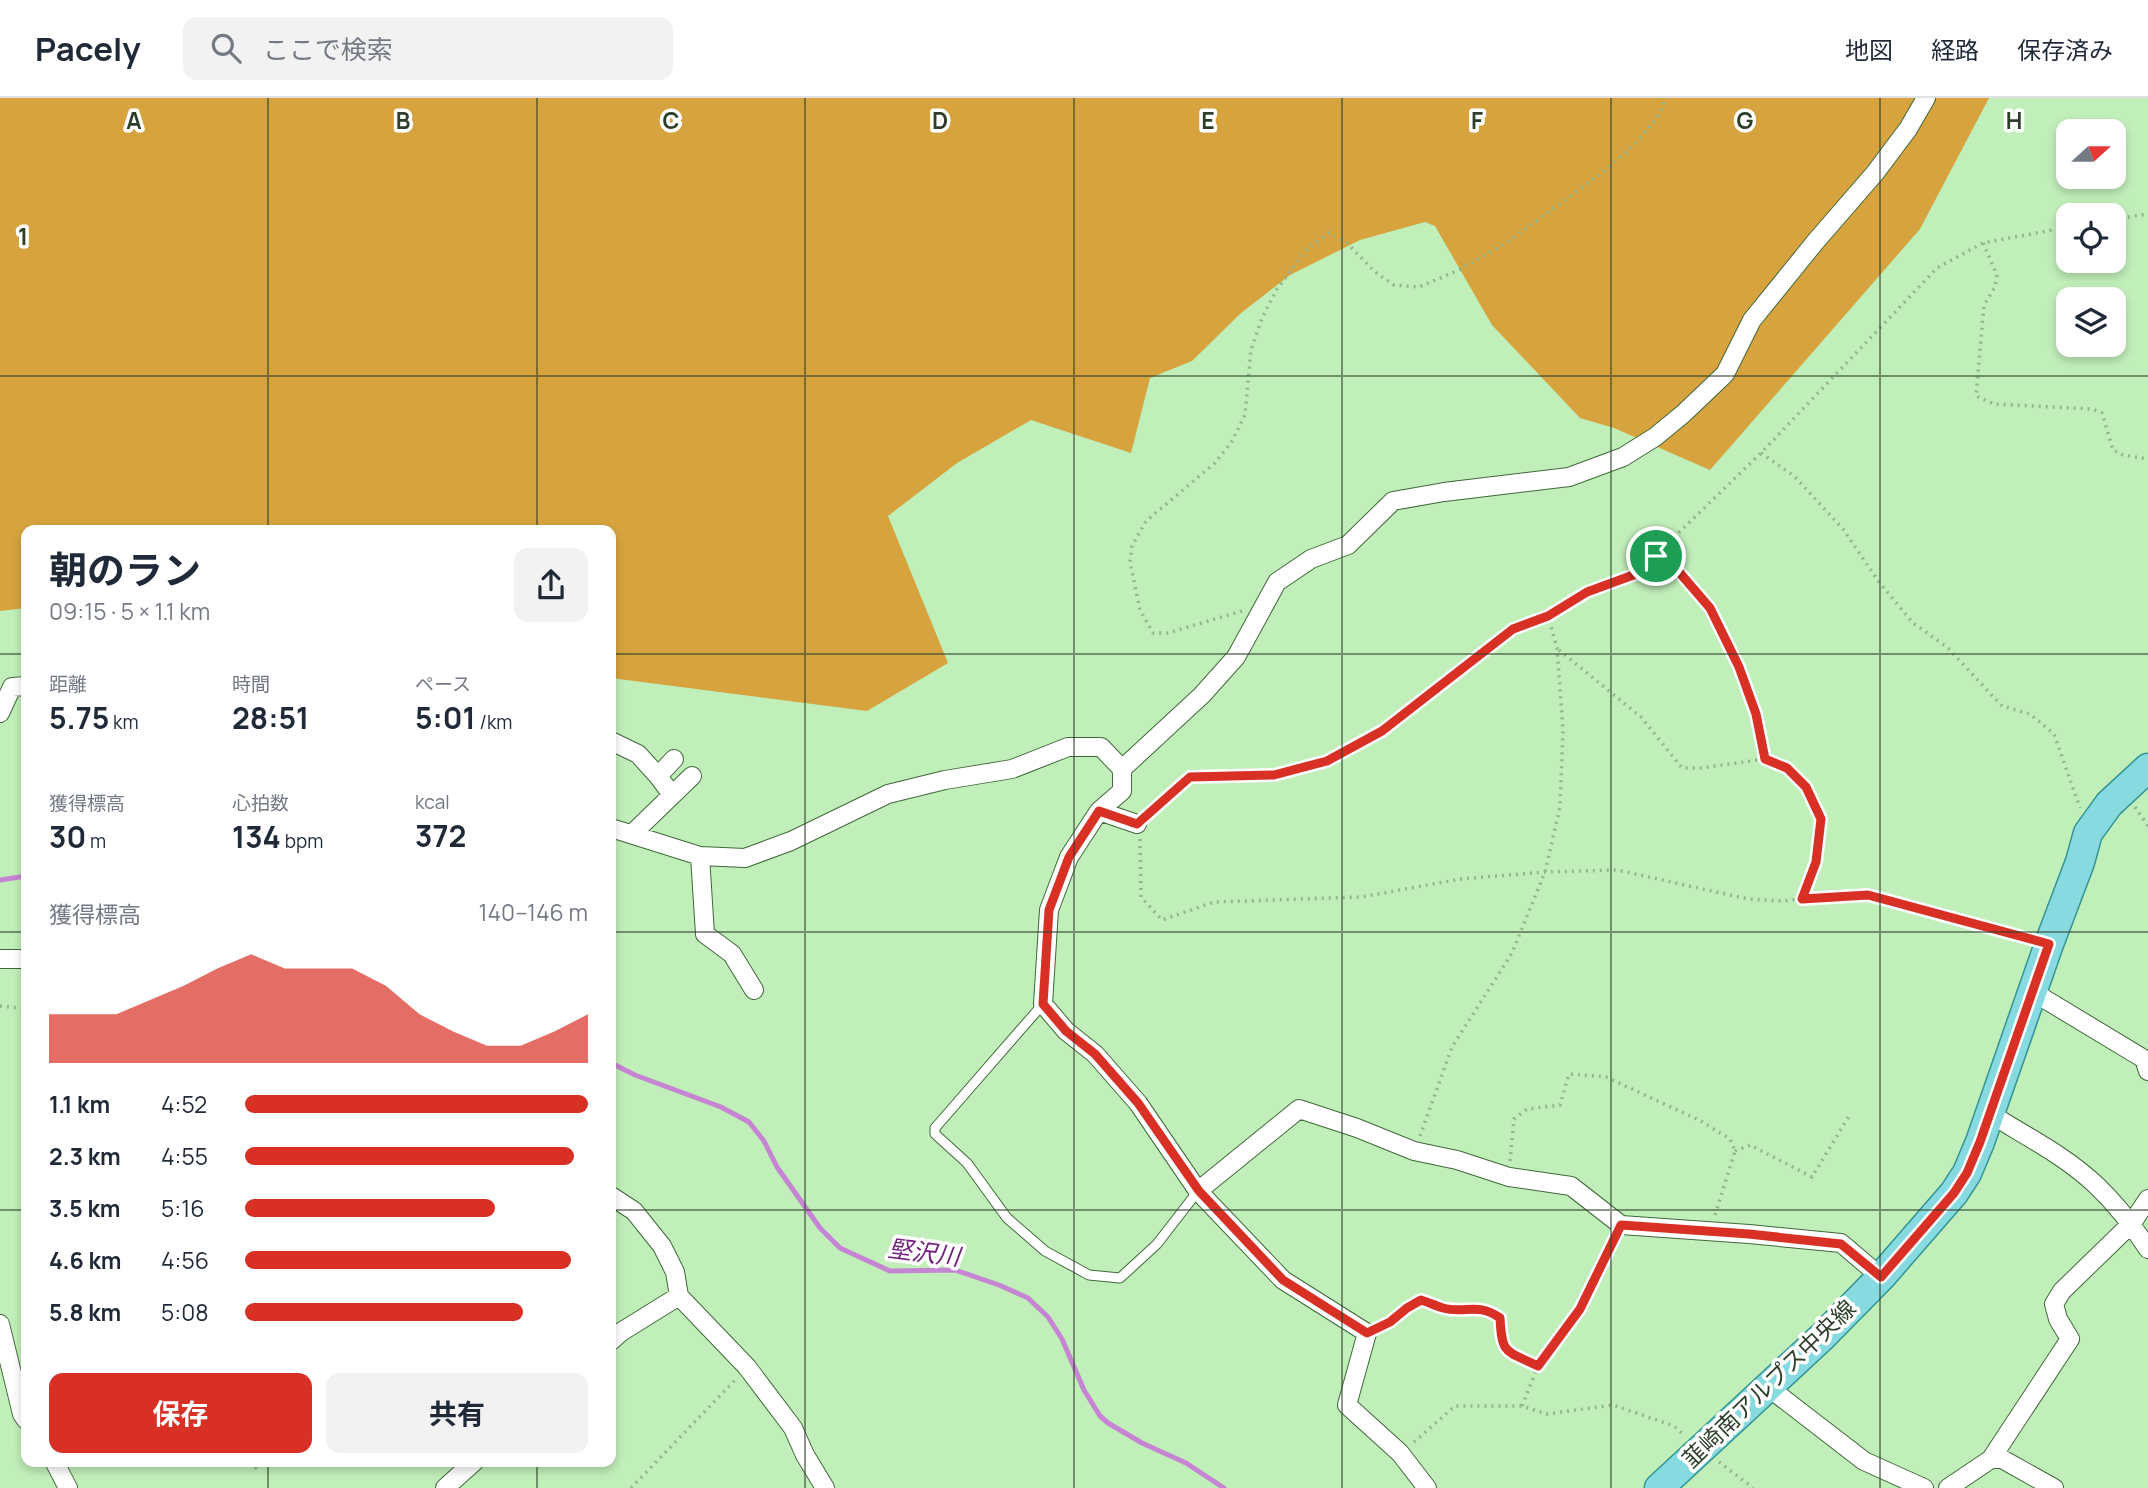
<!DOCTYPE html>
<html lang="ja">
<meta charset="utf-8">
<style>
body{margin:0;font-family:Manrope,"Noto Sans JP",sans-serif;background:#f2f2f3;color:#1f2937;height:100vh;display:flex;flex-direction:column;font-size:26px;white-space:nowrap}
*{box-sizing:border-box;margin:0}
p{font-size:23px;color:#747a83}
.icon{flex:none;width:38px;height:38px;fill:none;stroke:currentColor;stroke-width:2;stroke-linecap:round;stroke-linejoin:round}
.map{position:relative;flex:1;overflow:hidden}
.panel{position:absolute;left:21px;top:427px;width:595px;height:942px;display:flex;flex-direction:column;background:#fff;border-radius:14px;box-shadow:0 4px 10px #0003}
.panel>*{flex:none}
.needle{width:46px;rotate:69deg}
.fabs{position:absolute;left:2056px;top:21px;display:grid;gap:14px}
.fabs a{display:grid;place-items:center;width:70px;height:70px;border-radius:14px;background:#fff;box-shadow:0 4px 10px #0003;font-size:35px}
.pin{position:absolute;display:grid;place-items:center;width:60px;height:60px;color:#fff;margin:-30px;border:4px solid #fff;border-radius:50%;box-shadow:0 2px 7px #0007}
.round{display:grid;place-items:center;flex:none;width:74px;height:74px;border-radius:14px;background:#f2f2f3}
.head{display:flex;align-items:center;justify-content:space-between;height:119px;padding:0 28px}
h1{font-size:38px;font-weight:700;line-height:52px}
.metrics{display:grid;grid-template-columns:repeat(3,1fr);gap:10px;height:119px;padding:7px 28px}
.metrics div{display:grid;align-content:center}
.metrics b{font-size:30px;font-weight:700}
.metrics small{font-size:19px;font-weight:400}
.metrics p{font-size:19px}
.chart{height:196px;padding:14px 28px}
.chart p{display:flex;justify-content:space-between}
.chart svg{width:100%;height:126px;margin-top:7px;fill:#d93025;opacity:.7}
.primary-button{display:flex;gap:14px;margin-top:auto;padding:14px 28px}
.primary-button a{flex:1;height:80px;border-radius:14px;background:#d93025;color:#fff;font-size:28px;font-weight:700;line-height:80px;text-align:center}
.primary-button a+a{background:#f2f2f3;color:#1f2937}
ul{padding:0 28px;list-style:none;font-size:23px}
li{display:grid;grid-template-columns:112px 84px 1fr;align-items:center;height:52px}
li i{height:18px;border-radius:9px;background:#d93025}
header{display:flex;align-items:center;gap:42px;box-sizing:border-box;height:98px;padding:0 35px;background:#fff;border-bottom:2px solid #e0e1e3}
header strong{font-size:33px}
nav{display:flex;gap:38px;margin-inline-start:auto;font-size:24px}
.search{width:490px;height:63px;background:#f2f2f3;display:flex;align-items:center;gap:18px;box-sizing:border-box;padding:0 24px;border-radius:14px;color:#747a83;font-size:26px}
.map>svg:first-child{display:block}
.forest{fill:#d6a33e}
.lines{fill:none;stroke-linecap:round;stroke-linejoin:round}
.stream{stroke:#c685d2;stroke-width:5}
.service-casing{stroke:#40683a;stroke-width:11}
.minor-casing{stroke:#40683a;stroke-width:20}
.primary-casing{stroke:#339493;stroke-width:31}
.path{stroke:#91b68b;stroke-width:3.5;stroke-dasharray:2 5;stroke-linecap:butt}
.service{stroke:#fff;stroke-width:9}
.minor{stroke:#fff;stroke-width:18}
.primary{stroke:#86dae0;stroke-width:28}
.route-casing{stroke:#fff;stroke-width:14}
.route{stroke:#d93025;stroke-width:9}
.grid{fill:none;stroke:#2d3f2a;stroke-width:2;stroke-opacity:0.55}
.labels{text-anchor:middle;stroke-width:7;stroke-linejoin:round;paint-order:stroke}
.street-label{font-size:23px;fill:#2d3f2a;stroke:#fff}
.water-label{font-size:24px;font-style:italic;fill:#6f207d;stroke:#fff}
.grid-label{font-size:23px;text-anchor:middle;font-weight:bold;fill:#2d3f2a;stroke:#fff;stroke-width:7;stroke-linejoin:round;paint-order:stroke}
</style>
<header>
<strong>Pacely</strong>
<div class="search"><svg class="icon" aria-label="search" viewBox="0 0 24 24"><circle cx="10" cy="10" r="6"/><path d="M15 15l6 6"/></svg>ここで検索</div>
<nav><a>地図</a><a>経路</a><a>保存済み</a></nav>
</header>
<div class="map">
<svg width="2148" height="1390" viewBox="0 0 2148 1390">
<rect width="100%" height="100%" fill="#c1efb9"/>
<path class="forest" d="M0,0h1989l-69,131 -210,241 -96,-42 -34,-10 -88,-93 -57,-99 -10,-4 -65,18 -70,35 -49,38 -49,48 -42,17 -19,75 -100,-33 -74,43 -69,53 60,147 -81,48 -256,-33v-148h-585v78l-26,3z"/>
<g class="lines">
<path class="stream" d="M0,782l26,-4
M611,965l24,12 86,32 28,15 15,19 13,26 43,61 20,20 50,23 65,-1 44,15 29,13 20,19 14,22 22,51 16,26 8,7 34,20 44,20 38,25"/>
<g class="service-casing">
<path id="service" d="M1043,906l-108,124v6l32,29 40,55 38,33 44,24 31,3 37,-34 41,-53"/>
</g>
<g class="minor-casing">
<path id="minor" d="M0,615l12,-26 14,-1
M611,643l27,13 20,22 14,19
M658,678l16,-17
M1099,713l38,13
M611,730l89,28 45,2 46,-17 97,-47 57,-14 67,-11 56,-22h33l21,22
M632,736l60,-58
M700,758l5,78 27,20 22,36
M0,861h26
M2033,894l111,67 4,12
M1989,1015c36,23 77,43 108,73 20,19 36,40 51,63
M1198,1093l101,-82 58,19 57,23 43,9 52,17 62,9 50,39 128,9 92,9 40,34
M611,1098l23,15 28,35 13,26 4,24 68,71 46,61 12,27 20,33
M0,1226l22,90 4,6
M611,1243l10,-9 58,-36
M1768,1289l96,74 60,27
M1991,1361l79,-120 -12,-20 -4,-15 8,-13 70,-68 16,-24
M54,1363l14,27
M445,1390l30,-27
M1427,1390l-27,-35 -53,-48 20,-72 -84,-53 -85,-89 -60,-88 -43,-49 -29,-23 -23,-27 6,-94 20,-53 30,-46 23,-20v-22l80,-74 34,-38 41,-75 34,-23 37,-14 45,-44 51,-9 125,-15 54,-20 32,-20 28,-23 42,-40 27,-54 64,-79 59,-68 33,-44 18,-31
M1948,1390l43,-29h11l52,29"/>
</g>
<g class="primary-casing">
<path id="primary" d="M1659,1390l163,-151 59,-60 73,-84 13,-20 13,-31 69,-198 31,-82 8,-29 21,-29 39,-36"/>
</g>
<path class="path" d="M2114,121l34,-5
M1983,145l14,32 -2,12 -11,18 -8,91 18,8 98,5 10,4 11,37 10,5 25,4
M1761,355l33,23 49,53 36,53 34,41 34,24 55,59 28,8 24,20 26,74
M1656,458l17,9 37,43 29,59 17,47 9,45 22,9 19,19 15,32 -5,43 -14,37
M1242,513l-74,22h-15l-13,-23 -10,-48 2,-16 14,-25 69,-58 17,-22 13,-26 6,-65 11,-32 15,-29 31,-41 21,-15 18,10 28,29 19,13 25,2 42,-18 45,-26 100,-73 31,-28 22,-27 7,-17
M1559,552l82,67 41,51h20l63,-9
M2135,709l13,19
M1150,715l40,-36 84,-2 53,-14 55,-30 131,-102 35,-13 39,-24 49,-18 125,-121 176,-185 46,-25 85,-16
M1140,741l1,58 21,23 52,-18 147,-5 100,-18 84,-7 72,-2 131,29 36,2 45,-5 39,-1 160,43
M0,908l26,3
M1420,1038l32,-89 60,-94 33,-81 15,-65 3,-77 -6,-82 -9,-32
M1735,1053l15,-6 62,32 37,-61
M1510,1063l4,-42 13,-10 33,-4 9,-31 37,3 95,44 29,18 5,12 -20,64
M1381,1228l40,-26c7,3 15,6 22,8 22,6 35,-6 57,10 2,38 5,32 38,48
M1522,1308l16,-40 42,-57 33,-69
M1414,1344l41,-36h67l25,8 66,-9 61,21 11,10
M252,1363l6,11
M1719,1364l34,26
M631,1390l105,-109"/>
<use href="#service" class="service"/>
<use href="#minor" class="minor"/>
<use href="#primary" class="primary"/>
</g>
<g class="lines">
<g class="route-casing">
<path id="route" d="M1656,458l17,9 37,43 29,59 17,47 9,45 22,9 19,19 15,32 -5,43 -14,37 66,-4 181,49 -69,198 -13,31 -13,20 -73,84 -40,-33 -92,-10 -128,-9 -41,84 -42,57c-33,-16 -36,-11 -38,-48 -22,-16 -35,-4 -57,-10 -7,-2 -15,-6 -22,-8l-14,8 -17,14 -23,11 -84,-53 -84,-89 -61,-88 -43,-49 -29,-23 -23,-27 6,-94 20,-53 30,-46 38,13 53,-47 84,-2 53,-14 55,-30 131,-102 35,-13 39,-24 49,-18z"/>
</g>
<use href="#route" class="route"/>
</g>
<path class="grid" d="M268,0v432M537,0v432M805,0v1390M1074,0v1390M1342,0v1390M1611,0v1390M1880,0v1390M0,278h2148M0,556h26M611,556h1537M0,834h26M611,834h1537M0,1112h26M611,1112h1537M268,1363v27M537,1363v27"/>
<g class="labels">
<g class="street-label">
<text transform="translate(1769 1286) rotate(-44)" y="8">韮崎南アルプス中央線</text>
</g>
<g class="water-label">
<text transform="translate(924 1155) rotate(7)" y="8">堅沢川</text>
</g>
</g>
<g class="grid-label">
<text x="134" y="31">A</text>
<text x="403" y="31">B</text>
<text x="671" y="31">C</text>
<text x="940" y="31">D</text>
<text x="1208" y="31">E</text>
<text x="1477" y="31">F</text>
<text x="1745" y="31">G</text>
<text x="2014" y="31">H</text>
<text x="23" y="147">1</text>
</g>
</svg>
<div class="fabs">
<a><svg class="needle" viewBox="-14 -14 28 28"><path d="M0-13l5 13h-10z" fill="#e53935"/><path d="M0 13l5-13h-10z" fill="#747a83"/></svg></a>
<a><svg class="icon" aria-label="locate" viewBox="0 0 24 24"><circle cx="12" cy="12" r="6"/><path d="M12 2v4M12 18v4M2 12h4M18 12h4"/></svg></a>
<a><svg class="icon" aria-label="layers" viewBox="0 0 24 24"><path d="M12 4l9 5-9 5-9-5zM3 14l9 5 9-5"/></svg></a>
</div>
<div class="pin" style="left:1656px;top:458px;background:#1e9e55"><svg class="icon" aria-label="arrive" viewBox="0 0 24 24"><path d="M6 21V4h12l-3 4 3 4H6"/></svg></div>
<section class="panel">
<div class="head"><div><h1>朝のラン</h1><p>09:15 · 5 × 1.1 km</p></div><a class="round"><svg class="icon" aria-label="share" viewBox="0 0 24 24"><path d="M12 15V3M7 8l5-5 5 5M5 13v7h14v-7"/></svg></a></div>
<div class="metrics">
<div><p>距離</p><b>5.75<small> km</small></b></div>
<div><p>時間</p><b>28:51</b></div>
<div><p>ペース</p><b>5:01<small> /km</small></b></div>
</div>
<div class="metrics">
<div><p>獲得標高</p><b>30<small> m</small></b></div>
<div><p>心拍数</p><b>134<small> bpm</small></b></div>
<div><p>kcal</p><b>372</b></div>
</div>
<div class="chart"><p><span>獲得標高</span>140–146 m</p>
<svg viewBox="0 0 160 44" preserveAspectRatio="none"><path d="M0 44V27L10 27L20 27L30 22L40 17L50 11L60 6L70 11L80 11L90 11L100 17L110 27L120 33L130 38L140 38L150 33L160 27V44z"/></svg>
</div>
<ul>
<li><b>1.1 km</b>4:52<i style="width:100%"></i></li>
<li><b>2.3 km</b>4:55<i style="width:96%"></i></li>
<li><b>3.5 km</b>5:16<i style="width:73%"></i></li>
<li><b>4.6 km</b>4:56<i style="width:95%"></i></li>
<li><b>5.8 km</b>5:08<i style="width:81%"></i></li>
</ul>
<div class="primary-button"><a>保存</a><a>共有</a></div>
</section>
</div>
